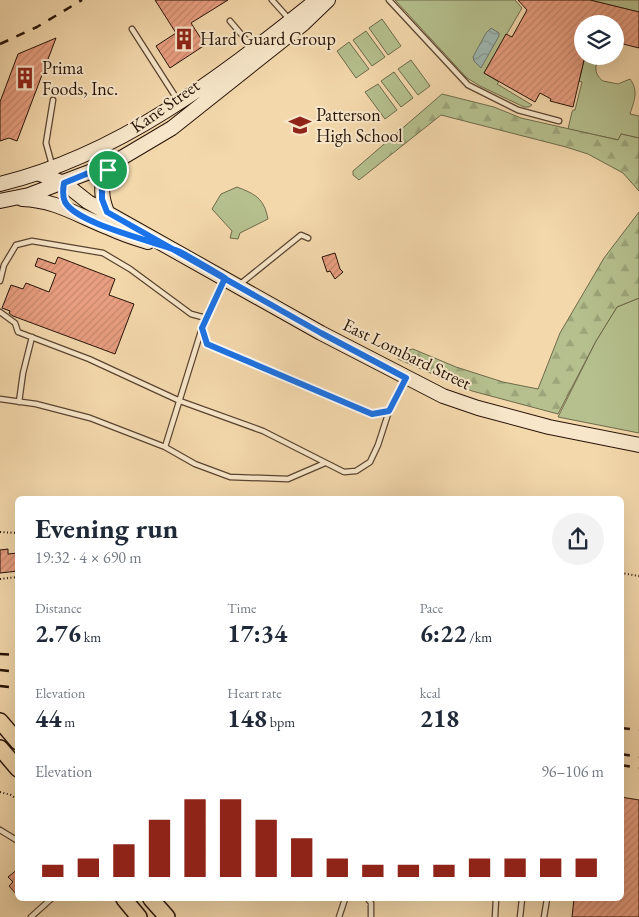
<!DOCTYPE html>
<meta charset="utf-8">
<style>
body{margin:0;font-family:"EB Garamond",serif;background:#f2f2f3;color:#1f2937;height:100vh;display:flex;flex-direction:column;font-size:19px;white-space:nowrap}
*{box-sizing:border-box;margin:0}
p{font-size:16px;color:#747a83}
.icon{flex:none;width:28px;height:28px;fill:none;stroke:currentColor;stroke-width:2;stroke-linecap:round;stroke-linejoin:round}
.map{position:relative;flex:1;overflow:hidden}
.panel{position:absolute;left:15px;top:496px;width:609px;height:405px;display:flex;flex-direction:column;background:#fff;border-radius:8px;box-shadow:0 5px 20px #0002}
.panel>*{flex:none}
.fabs{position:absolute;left:574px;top:15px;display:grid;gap:10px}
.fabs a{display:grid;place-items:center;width:50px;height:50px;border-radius:50%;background:#fff;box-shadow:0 5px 20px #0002;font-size:25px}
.pin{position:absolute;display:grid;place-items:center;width:42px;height:42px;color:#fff;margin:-21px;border:2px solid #fff;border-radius:50%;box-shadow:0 1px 5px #0007}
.round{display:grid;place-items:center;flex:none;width:52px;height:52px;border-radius:26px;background:#f2f2f3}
.summary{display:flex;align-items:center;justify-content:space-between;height:85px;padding:0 20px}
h1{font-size:28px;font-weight:700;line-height:38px}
.figures{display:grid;grid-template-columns:repeat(3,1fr);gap:8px;height:85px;padding:5px 20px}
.figures div{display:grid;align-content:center}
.figures b{font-size:25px;font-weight:700}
.figures small{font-size:14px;font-weight:400}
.figures p{font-size:14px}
.chart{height:140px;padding:10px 20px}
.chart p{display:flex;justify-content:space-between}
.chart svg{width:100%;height:90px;margin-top:5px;stroke:#8f2418;stroke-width:6}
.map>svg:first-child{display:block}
.grass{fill:#b5c08e;stroke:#6e6a4a}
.forest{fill:url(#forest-firs);stroke:#6e6a4a}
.water{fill:url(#water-waves);stroke:#6e766e}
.building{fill:url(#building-hatch);stroke:#271307}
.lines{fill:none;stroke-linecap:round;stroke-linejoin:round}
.lane-casing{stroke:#5a4430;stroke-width:7}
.secondary-casing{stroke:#271307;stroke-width:16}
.primary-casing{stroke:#271307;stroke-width:18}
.path{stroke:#271307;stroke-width:2;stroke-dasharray:1 2.5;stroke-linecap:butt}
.lane{stroke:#f7e6c9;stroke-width:4.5}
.secondary{stroke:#f7e6c9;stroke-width:14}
.primary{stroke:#f3d8ac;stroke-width:15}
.rail{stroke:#271307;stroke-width:2.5;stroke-dasharray:9 9;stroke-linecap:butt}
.route-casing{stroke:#fff;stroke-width:10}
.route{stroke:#1a73e8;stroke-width:6}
.labels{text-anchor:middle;stroke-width:4;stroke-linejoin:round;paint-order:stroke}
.poi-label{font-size:18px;fill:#271307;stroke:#f7e6c9;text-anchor:start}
.street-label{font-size:18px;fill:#271307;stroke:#f7e6c9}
</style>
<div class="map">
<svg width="639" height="917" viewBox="0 0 639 917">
<defs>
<pattern id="forest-firs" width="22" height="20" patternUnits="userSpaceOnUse" patternTransform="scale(1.25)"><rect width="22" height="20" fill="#b5c08e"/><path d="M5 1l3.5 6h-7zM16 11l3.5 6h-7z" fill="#9ca479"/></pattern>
<pattern id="water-waves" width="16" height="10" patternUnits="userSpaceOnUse" patternTransform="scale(1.25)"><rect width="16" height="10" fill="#9eb8b2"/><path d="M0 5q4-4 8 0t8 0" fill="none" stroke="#889d98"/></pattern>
<pattern id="building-hatch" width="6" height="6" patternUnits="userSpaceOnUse" patternTransform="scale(1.25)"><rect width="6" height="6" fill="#e89e80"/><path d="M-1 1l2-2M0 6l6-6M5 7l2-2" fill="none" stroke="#c7876d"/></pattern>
</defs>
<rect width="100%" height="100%" fill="#f3d8ac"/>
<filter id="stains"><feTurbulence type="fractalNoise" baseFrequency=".004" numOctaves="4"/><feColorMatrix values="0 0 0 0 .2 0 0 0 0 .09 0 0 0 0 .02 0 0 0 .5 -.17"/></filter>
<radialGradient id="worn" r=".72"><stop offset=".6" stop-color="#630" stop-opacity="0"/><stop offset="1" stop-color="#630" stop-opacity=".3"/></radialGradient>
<path class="grass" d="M395,0h120l7,8 -38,65 15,9 -2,2 35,21 -3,2h-5l-44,-21 -13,-8z
M590,0h49v12z
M382,19l19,27 -13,9 -19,-27z
M366,31l19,26 -13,9 -19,-26z
M349,42l20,27 -13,9 -19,-27z
M585,56l16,1c-8,9 -6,18 2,24l15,3 12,-5c9,12 4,22 0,35l9,2v22l-18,-4 -2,6 -51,-11 4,-17 1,-2h2l7,-28 -3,-1z
M411,60l19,26 -12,9 -20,-26z
M394,72l19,26 -12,9 -20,-26z
M378,84l19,26 -12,9 -20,-27z
M237,187c18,7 27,11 31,32l-28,14 -2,6 -8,-1 2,-7 -20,-22 9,-15z
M639,298v135l-81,-16 38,-76 21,-34z"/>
<path class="forest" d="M442,94l52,13 27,11 97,22 3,-6 18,4v53l-16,-18 -35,-19 -22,-7 -125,-32 -82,65 -6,-5v-4z
M639,212v86l-22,9 -21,34 -38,73 -86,-23 -74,-32 1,-7 14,-3 43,18 47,15 35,7 22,-56 44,-75z"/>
<path class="water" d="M491,28l8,5v3l-18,32 -7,-7 -1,-4 13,-24z"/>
<path class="building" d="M155,0h73l-37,23 14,22 -35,23 -14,-22 20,-13z
M518,0h72l49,12v36l-24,-6v-18h-33v32h3l-12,51 -23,-6 1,-2 -11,-6 -5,9 -51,-29 22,-39 6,3 15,-27z
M56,38l-39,103 -8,-3 -9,3v-39l18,-48z
M335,253l5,16 3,3 -8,7 -5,-8 -3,1 -5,-15z
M58,257l57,22 -6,16 25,9 -19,50 -102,-38 -4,-3 1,-2 -8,-3 9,-23 12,4 3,-6 23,9 7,-18 -21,-8 3,-8 17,6z
M8,549v5l10,-1v18l-18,2v-23z
M621,797l18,3v117h-67l2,-18h47z
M18,869v27l-9,-10 4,-4 -5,-5z"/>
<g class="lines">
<g class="lane-casing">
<path id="lane" d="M272,0l18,20
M389,0l79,85 50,25 41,11
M230,21l23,27
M132,29l45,70
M52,165l-6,-22 7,-43
M0,281l4,-16 12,-20 16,-4 71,12 27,16 61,45 15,4
M223,282l-21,46 5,16 165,70 17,-3
M239,285l62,-50 7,3
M0,312l15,11 3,9 71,27 91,42 83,30 81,41 12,-1 14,-9 8,-17 11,-34 16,-32
M202,328l-37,119 30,17 35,13 58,2 37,-16
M0,399l36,5 54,14 75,29
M19,402l4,-29 9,-36
M0,830l18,11
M368,899l3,4v14
M31,917l20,-18
M339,917l6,-18
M495,917l1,-18
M520,917l2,-18
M544,917l3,-18"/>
</g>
<g class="secondary-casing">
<path id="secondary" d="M37,173l27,10 24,19 233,131 122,63 35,12 71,19 90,18
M0,184c119,-29 219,-106 313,-181
M22,199c33,1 55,16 85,28 13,6 27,11 41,15
M0,201l29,-6 84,-32 59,-35 131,-104 25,-24
M107,212c-8,-20 -6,-32 6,-49"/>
</g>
<g class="primary-casing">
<path id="primary" d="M0,721l18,21
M0,748l18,21
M124,899l15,18
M151,899l16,18"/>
</g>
<path class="path" d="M0,532l18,1
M621,573l18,3
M0,579l18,-2
M0,792l11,3 7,5"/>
<use href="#lane" class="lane"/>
<use href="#secondary" class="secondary"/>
<use href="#primary" class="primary"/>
<path class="rail" d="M0,44l37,-17 45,-27
M0,654l18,1
M0,670l18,2
M0,686l18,2
M621,728l18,2
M621,754l18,3
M621,765l18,3"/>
</g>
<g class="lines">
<g class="route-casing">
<path id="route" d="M108,170l5,-7 -49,20c-1,6 -2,13 1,19 12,22 89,39 113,49 16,8 31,18 47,27l-23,50 5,16 165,70 17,-3 17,-33 -85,-45 -214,-121 -5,-13v-9l2,-12 4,-8"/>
</g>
<use href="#route" class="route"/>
</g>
<defs>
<g id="building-bare" transform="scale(1.725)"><path d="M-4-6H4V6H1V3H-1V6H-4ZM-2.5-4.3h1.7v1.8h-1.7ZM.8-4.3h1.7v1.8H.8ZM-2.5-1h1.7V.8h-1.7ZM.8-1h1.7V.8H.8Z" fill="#8f2418" stroke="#f7e6c9" stroke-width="2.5" paint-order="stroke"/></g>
<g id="school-bare" transform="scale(1.725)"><path d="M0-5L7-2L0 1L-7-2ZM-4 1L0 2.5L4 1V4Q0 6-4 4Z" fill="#8f2418" stroke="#f7e6c9" stroke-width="2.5" paint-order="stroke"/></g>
</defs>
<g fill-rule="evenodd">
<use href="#building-bare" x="184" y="39"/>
<use href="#building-bare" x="25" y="78"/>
<use href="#school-bare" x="300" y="125"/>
</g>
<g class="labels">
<g class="poi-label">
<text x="200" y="45">Hard Guard Group</text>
<text x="42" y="74">Prima<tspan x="42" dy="21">Foods, Inc.</tspan></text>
<text x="316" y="121">Patterson<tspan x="316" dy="21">High School</tspan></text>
</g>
<g class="street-label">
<text transform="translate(165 106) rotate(-35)" y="6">Kane Street</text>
<text transform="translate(407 354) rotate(26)" y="6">East Lombard Street</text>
</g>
</g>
<rect width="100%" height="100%" filter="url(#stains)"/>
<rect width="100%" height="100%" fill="url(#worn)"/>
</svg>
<div class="fabs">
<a><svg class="icon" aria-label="layers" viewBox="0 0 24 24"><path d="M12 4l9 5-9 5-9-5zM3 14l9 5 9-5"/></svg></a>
</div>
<div class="pin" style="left:108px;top:170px;background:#1e9e55"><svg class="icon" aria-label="arrive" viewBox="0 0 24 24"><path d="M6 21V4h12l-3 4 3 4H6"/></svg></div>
<section class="panel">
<div class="summary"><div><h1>Evening run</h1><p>19:32 · 4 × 690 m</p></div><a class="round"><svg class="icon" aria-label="share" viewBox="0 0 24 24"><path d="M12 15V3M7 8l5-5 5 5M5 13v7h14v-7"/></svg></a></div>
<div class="figures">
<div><p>Distance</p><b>2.76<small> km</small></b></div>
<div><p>Time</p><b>17:34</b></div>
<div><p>Pace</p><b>6:22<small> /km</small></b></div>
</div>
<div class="figures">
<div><p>Elevation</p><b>44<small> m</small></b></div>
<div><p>Heart rate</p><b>148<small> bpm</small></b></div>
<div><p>kcal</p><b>218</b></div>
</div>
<div class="chart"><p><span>Elevation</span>96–106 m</p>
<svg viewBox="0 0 160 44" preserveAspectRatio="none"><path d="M5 44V38M15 44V35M25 44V28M35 44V16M45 44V6M55 44V6M65 44V16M75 44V25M85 44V35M95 44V38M105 44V38M115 44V38M125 44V35M135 44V35M145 44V35M155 44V35"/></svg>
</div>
</section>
</div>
